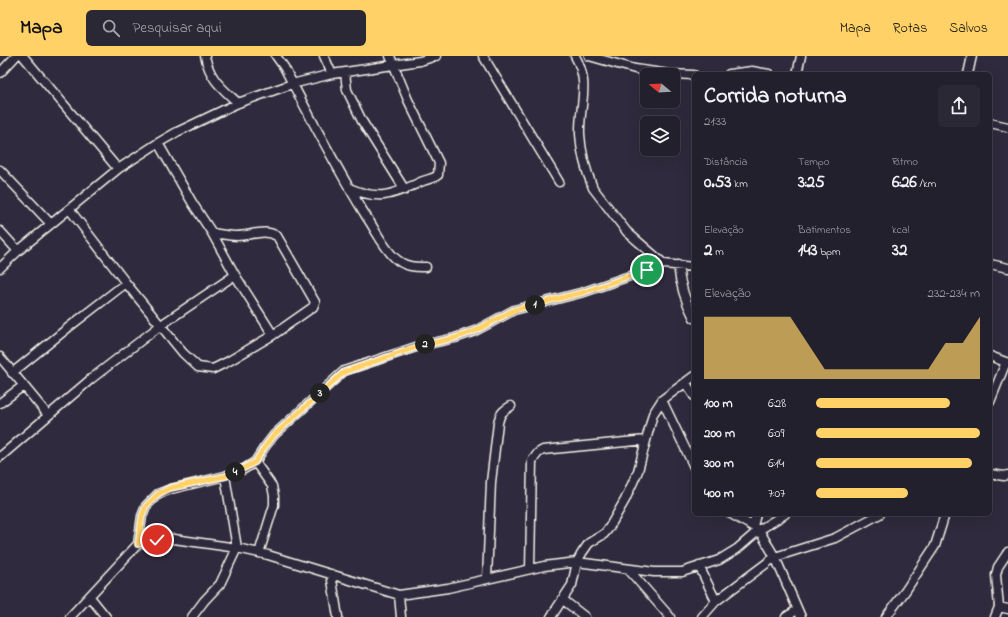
<!DOCTYPE html>
<html lang="pt">
<meta charset="utf-8">
<style>
body{margin:0;font-family:"Indie Flower",sans-serif;background:#2b2836;color:#f1f3f6;height:100vh;display:flex;flex-direction:column;font-size:15px;white-space:nowrap}
*{box-sizing:border-box;margin:0}
p{font-size:13px;color:#a3a3aa}
.icon{flex:none;width:22px;height:22px;fill:none;stroke:currentColor;stroke-width:2;stroke-linecap:round;stroke-linejoin:round}
.map{position:relative;flex:1;overflow:hidden}
.details{position:absolute;left:692px;top:16px;width:300px;height:444px;display:flex;flex-direction:column;background:#23202e;border-radius:6px;box-shadow:0 4px 16px #0002,0 0 0 1px #403e4a}
.details>*{flex:none}
.needle{width:26px;rotate:288deg}
.controls{position:absolute;left:640px;top:12px;display:grid;gap:8px}
.controls a{display:grid;place-items:center;width:40px;height:40px;border-radius:6px;background:#23202e;box-shadow:0 4px 16px #0002,0 0 0 1px #403e4a;font-size:20px}
.pin{position:absolute;display:grid;place-items:center;width:34px;height:34px;color:#fff;margin:-17px;border:2px solid #fff;border-radius:50%;box-shadow:0 1px 4px #0007}
.km{position:absolute;width:20px;height:20px;margin:-10px;border-radius:50%;background:#222;color:#fff;font-size:11px;line-height:20px;text-align:center}
.round{display:grid;place-items:center;flex:none;width:42px;height:42px;border-radius:6px;background:#2b2836}
.headline{display:flex;align-items:center;justify-content:space-between;height:68px;padding:0 12px}
h1{font-size:22px;font-weight:700;line-height:30px}
.metrics{display:grid;grid-template-columns:repeat(3,1fr);gap:6px;height:68px;padding:4px 12px}
.metrics div{display:grid;align-content:center}
.metrics b{font-size:17px;font-weight:700}
.metrics small{font-size:11px;font-weight:400}
.metrics p{font-size:11px}
.chart{height:112px;padding:8px 12px}
.chart p{display:flex;justify-content:space-between}
.chart svg{width:100%;height:72px;margin-top:4px;fill:#ffd166;opacity:.7}
ul{padding:0 12px;list-style:none;font-size:13px}
li{display:grid;grid-template-columns:64px 48px 1fr;align-items:center;height:30px}
li i{height:10px;border-radius:5px;background:#ffd166}
header{display:flex;align-items:center;gap:24px;box-sizing:border-box;height:56px;padding:0 20px;background:#ffd166;color:#111}
header strong{font-size:19px}
nav{display:flex;gap:22px;margin-inline-start:auto;font-size:14px}
.search{width:280px;height:36px;background:#2b2836;display:flex;align-items:center;gap:10px;box-sizing:border-box;padding:0 14px;border-radius:6px;color:#a3a3aa;font-size:15px}
.map>svg:first-child{display:block}
.lines{fill:none;stroke-linecap:round;stroke-linejoin:round}
.street-casing{stroke:#f4f1e8;stroke-width:11}
.street{stroke:#2f2a3d;stroke-width:8}
.route-casing{stroke:#fff;stroke-width:8}
.route{stroke:#ffd166;stroke-width:5}
</style>
<header>
<strong>Mapa</strong>
<div class="search"><svg class="icon" aria-label="search" viewBox="0 0 24 24"><circle cx="10" cy="10" r="6"/><path d="M15 15l6 6"/></svg>Pesquisar aqui</div>
<nav><a>Mapa</a><a>Rotas</a><a>Salvos</a></nav>
</header>
<div class="map">
<svg width="1008" height="561" viewBox="0 0 1008 561">
<rect width="100%" height="100%" fill="#2f2a3d"/>
<filter id="ink" filterUnits="userSpaceOnUse"><feTurbulence type="fractalNoise" baseFrequency=".025" numOctaves="2"/><feDisplacementMap in="SourceGraphic" scale="8" xChannelSelector="R" yChannelSelector="G"/><feConvolveMatrix kernelMatrix="1 2 1 2 8 2 1 2 1" color-interpolation-filters="sRGB"/></filter>
<g filter="url(#ink)">
<g class="lines">
<g class="street-casing">
<path id="street" d="M23,0l95,113
M205,0c5,24 17,32 33,47
M276,0l8,11c26,50 52,101 82,149 9,13 17,31 29,42 10,9 19,9 31,9
M324,0l8,18
M483,0l76,126
M575,0c16,28 4,49 5,78 1,18 6,37 13,54l34,44 37,32
M589,0l46,13 34,5 25,1
M345,16l2,18 15,31 43,69
M0,17l16,-17
M729,18l23,-3 17,3
M797,18l4,-18
M968,18l4,-18
M990,67l18,4
M158,87l35,61 19,29 23,42 38,60
M0,114l51,54
M349,132c33,14 44,6 74,-7 5,-2 10,-2 15,-6l1,-12 -31,-63 -18,-44
M70,154l56,73 57,70 15,14 15,2 16,-8 44,-26 40,-28 2,-5 -38,-66c-13,-8 -26,0 -40,0 -8,0 -17,-2 -25,-3
M0,175l18,20
M990,208l18,4
M678,209c2,20 7,36 16,53
M0,212l18,-17 100,-82 40,-26 19,-11 61,-29 54,-19 40,-10 88,-13 16,-5
M990,300l18,7
M0,301l48,58
M12,317l57,-46 57,-44
M686,327l8,13
M662,344l32,67
M990,346l16,-40
M0,347l23,-17
M0,401l91,-78 70,-54 74,-50
M255,406l17,24 2,10v9l-15,48
M990,418l14,2 4,-1
M731,458l28,16 16,27 26,60
M753,470l3,-12
M138,488l4,-28 4,-10 12,-12 13,-5 54,-13 19,-7 11,-7 9,-14 10,-13 70,-64 75,-25 36,-8 20,-7 39,-21 70,-18 80,-28 30,3
M699,510l17,35
M530,513l2,-108 6,-8 5,-3 103,-10
M628,513l42,48
M331,518l7,43
M487,523l4,-97 7,-59c2,-10 5,-12 13,-17
M399,539l2,22
M90,541l16,20
M562,543l23,18
M999,551l9,2
M70,561l68,-73 19,-4 17,-1 63,9 31,7 131,40 49,-7 96,-22 33,-4 77,10h28l37,-12 18,-11 22,-19 26,-16
M192,561l12,-16 16,-17 17,-36 -12,-72
M551,561l21,-32 5,-23 5,-9 7,-10 15,-9 5,-6 16,-28 13,-29 15,-57 9,-14 32,-24
M702,561l14,-16 59,-44 60,-19 45,-24
M786,561l11,-7
M886,561l20,-27 29,-44 10,-32
M995,561l4,-10 -3,-32 2,-8 10,-15"/>
</g>
<use href="#street" class="street"/>
</g>
</g>
<g class="lines" filter="url(#ink)">
<g class="route-casing">
<path id="route" d="M157,484l-19,4 4,-28 4,-10 12,-12 12,-6 56,-12 18,-8 11,-6 9,-14 10,-13 70,-63 76,-26 35,-8 20,-7 39,-21 70,-18 63,-22"/>
</g>
<use href="#route" class="route"/>
</g>
</svg>
<div class="controls">
<a><svg class="needle" viewBox="-14 -14 28 28"><path d="M0-13l5 13h-10z" fill="#e53935"/><path d="M0 13l5-13h-10z" fill="#a3a3aa"/></svg></a>
<a><svg class="icon" aria-label="layers" viewBox="0 0 24 24"><path d="M12 4l9 5-9 5-9-5zM3 14l9 5 9-5"/></svg></a>
</div>
<div class="pin" style="left:647px;top:214px;background:#1e9e55"><svg class="icon" aria-label="arrive" viewBox="0 0 24 24"><path d="M6 21V4h12l-3 4 3 4H6"/></svg></div>
<div class="pin" style="left:157px;top:484px;background:#d93025"><svg class="icon" aria-label="check" viewBox="0 0 24 24"><path d="M5 12l5 5 9-10"/></svg></div>
<b class="km" style="left:535px;top:249px">1</b>
<b class="km" style="left:425px;top:288px">2</b>
<b class="km" style="left:320px;top:337px">3</b>
<b class="km" style="left:235px;top:416px">4</b>
<section class="details">
<div class="headline"><div><h1>Corrida noturna</h1><p>21:33</p></div><a class="round"><svg class="icon" aria-label="share" viewBox="0 0 24 24"><path d="M12 15V3M7 8l5-5 5 5M5 13v7h14v-7"/></svg></a></div>
<div class="metrics">
<div><p>Distância</p><b>0.53<small> km</small></b></div>
<div><p>Tempo</p><b>3:25</b></div>
<div><p>Ritmo</p><b>6:26<small> /km</small></b></div>
</div>
<div class="metrics">
<div><p>Elevação</p><b>2<small> m</small></b></div>
<div><p>Batimentos</p><b>143<small> bpm</small></b></div>
<div><p>kcal</p><b>32</b></div>
</div>
<div class="chart"><p><span>Elevação</span>232–234 m</p>
<svg viewBox="0 0 160 44" preserveAspectRatio="none"><path d="M0 44V6L10 6L20 6L30 6L40 6L50 6L60 22L70 38L80 38L90 38L100 38L110 38L120 38L130 38L140 22L150 22L160 6V44z"/></svg>
</div>
<ul>
<li><b>100 m</b>6:28<i style="width:82%"></i></li>
<li><b>200 m</b>6:09<i style="width:100%"></i></li>
<li><b>300 m</b>6:14<i style="width:95%"></i></li>
<li><b>400 m</b>7:07<i style="width:56%"></i></li>
</ul>
</section>
</div>
